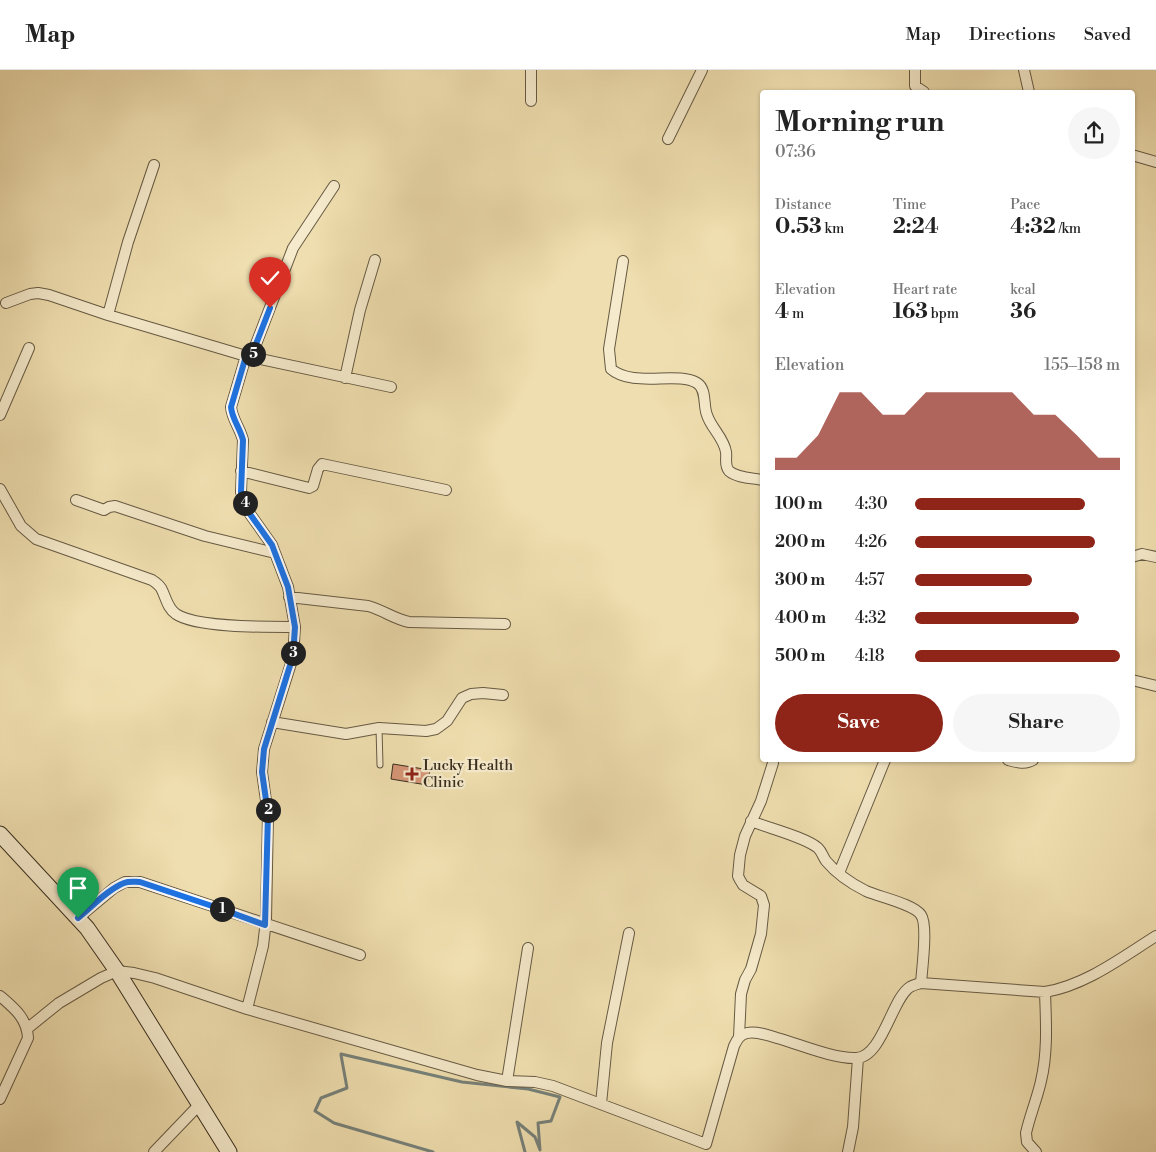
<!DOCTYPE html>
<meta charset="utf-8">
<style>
body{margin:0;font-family:"Libre Bodoni",serif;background:#f6f6f6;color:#222;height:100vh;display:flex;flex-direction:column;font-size:19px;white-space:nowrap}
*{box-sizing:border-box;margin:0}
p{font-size:16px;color:#767676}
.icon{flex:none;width:28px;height:28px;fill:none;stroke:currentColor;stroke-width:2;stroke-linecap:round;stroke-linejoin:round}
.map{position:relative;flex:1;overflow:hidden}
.sheet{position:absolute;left:760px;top:20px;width:375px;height:672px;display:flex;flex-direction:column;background:#fff;border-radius:5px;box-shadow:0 1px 4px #0004}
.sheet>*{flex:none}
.pin{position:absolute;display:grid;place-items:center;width:42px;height:42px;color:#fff;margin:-51px -21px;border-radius:50% 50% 50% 0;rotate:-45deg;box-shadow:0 0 5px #0007}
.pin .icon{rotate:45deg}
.km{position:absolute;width:25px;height:25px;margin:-12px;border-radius:50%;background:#222;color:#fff;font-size:14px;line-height:25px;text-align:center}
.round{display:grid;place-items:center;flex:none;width:52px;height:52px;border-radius:26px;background:#f6f6f6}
.summary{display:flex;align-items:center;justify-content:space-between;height:85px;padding:0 15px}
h1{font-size:28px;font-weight:800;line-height:38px}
.metrics{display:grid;grid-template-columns:repeat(3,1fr);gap:8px;height:85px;padding:5px 15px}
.metrics div{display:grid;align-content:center}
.metrics b{font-size:21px;font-weight:800}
.metrics small{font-size:14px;font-weight:400}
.metrics p{font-size:14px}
.chart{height:140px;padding:10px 15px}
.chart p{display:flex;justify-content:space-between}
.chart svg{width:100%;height:90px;margin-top:5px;fill:#8f2418;opacity:.7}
.primary-button{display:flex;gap:10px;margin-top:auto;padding:10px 15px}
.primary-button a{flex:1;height:58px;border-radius:30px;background:#8f2418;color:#fff;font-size:20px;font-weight:800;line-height:58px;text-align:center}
.primary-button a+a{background:#f6f6f6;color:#222}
ul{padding:0 15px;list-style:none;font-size:16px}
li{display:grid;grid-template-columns:80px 60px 1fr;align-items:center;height:38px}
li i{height:12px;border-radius:6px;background:#8f2418}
header{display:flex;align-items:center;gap:30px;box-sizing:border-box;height:70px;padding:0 25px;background:#fff;border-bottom:1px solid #e0e0e0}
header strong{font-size:24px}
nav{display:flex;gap:28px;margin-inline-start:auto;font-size:18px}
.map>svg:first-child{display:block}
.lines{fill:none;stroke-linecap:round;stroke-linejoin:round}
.stream{stroke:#76817a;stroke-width:3}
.building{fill:#d69677;stroke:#382e1f}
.service-casing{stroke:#665a43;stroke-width:7}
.minor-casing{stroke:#665a43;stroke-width:12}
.secondary-casing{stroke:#382e1f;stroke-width:17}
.service{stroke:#f5eacb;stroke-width:5}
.minor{stroke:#f5eacb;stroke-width:10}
.secondary{stroke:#f5eacb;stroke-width:15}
.route-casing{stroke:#fff;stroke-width:10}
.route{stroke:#1a73e8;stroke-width:6}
.poi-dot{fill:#8f2418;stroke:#f5eacb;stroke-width:2}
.labels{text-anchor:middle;stroke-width:4.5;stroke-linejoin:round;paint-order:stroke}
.poi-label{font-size:15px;fill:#382e1f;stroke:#f5eacb;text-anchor:start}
</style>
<header>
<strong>Map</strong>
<nav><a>Map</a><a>Directions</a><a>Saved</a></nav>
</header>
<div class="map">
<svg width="1156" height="1082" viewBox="0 0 1156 1082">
<rect width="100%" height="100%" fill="#efdeaf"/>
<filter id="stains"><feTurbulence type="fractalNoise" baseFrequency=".004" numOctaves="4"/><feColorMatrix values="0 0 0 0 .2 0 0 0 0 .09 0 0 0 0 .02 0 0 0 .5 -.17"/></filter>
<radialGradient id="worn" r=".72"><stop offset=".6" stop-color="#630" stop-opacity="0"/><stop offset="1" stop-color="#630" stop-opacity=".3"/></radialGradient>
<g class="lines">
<path class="stream" d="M341,984l121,28 66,7 32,8 -9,24 -13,2 2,27 -5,-13 -18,-15 8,30
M341,985l6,33 -26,10 -6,13 19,12 99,29"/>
</g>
<path class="building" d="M393,694l37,6 -3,15 -36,-6z"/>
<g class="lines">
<g class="service-casing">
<path id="service" d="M379,658l1,37"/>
</g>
<g class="minor-casing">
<path id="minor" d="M531,0v31
M915,0v16l9,6
M1024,0l5,22
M668,69l34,-69
M1132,85l24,7
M623,191l-14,88 2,20c22,19 66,2 86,14 10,6 6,23 10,32 4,13 17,23 19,37 1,7 -2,13 3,19 8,7 24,7 33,9
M6,233l24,-9 8,-1 11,2 59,20 138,41 145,31
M108,245l20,-73 26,-77
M246,286l-15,51c1,12 9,21 12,33l-2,52 9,22 22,31 3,8 13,34 7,40 -2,30 -29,92 -2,23 6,43 -2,105 -3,26 -16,63
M251,287l42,-109 41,-62
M345,308l15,-68 15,-50
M0,345l29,-67
M241,401l68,17 4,-2 5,-17 4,-5 124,26
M0,419l21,37 15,13 116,41c3,2 7,5 9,8 5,9 6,20 15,26 20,14 93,13 119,13
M76,430l28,10 5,-3 6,-1 90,30 70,17
M1132,487l10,-3 14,3
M289,527l79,9c15,4 26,13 41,16l96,2
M1132,610l24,6
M272,652l74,12 33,-6 47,3 10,-2 11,-8 15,-23 9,-4 12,-1 20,2
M1008,690c8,2 17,5 25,0
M751,751c17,7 54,16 67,27 4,4 5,9 8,13 10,12 26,23 40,30 13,6 48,13 55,24 7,10 1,54 0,68
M839,803l46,-113
M78,848l36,-30 11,-6h15l220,73
M0,926c14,12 27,22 28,42l-28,61
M28,958l31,-25 42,-25 16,-7 17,2 21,5 92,31 230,66 30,6 28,1 18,4 153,58 28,-98c3,-6 5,-11 13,-13 9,-2 21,2 30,5 22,6 57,21 79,20 26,0 36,-60 54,-71 3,-2 8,-3 11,-4l124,9c41,-7 76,-34 111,-56
M739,967l2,-43 4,-14 6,-11 10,-35 3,-29 -3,-9 -18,-11 -3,-5 -2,-4 2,-21 5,-19 16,-35 12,-38
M507,1011l21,-133
M601,1034l6,-61 22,-110
M154,1082l45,-47
M848,1082l5,-25 5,-69
M1036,1082l-9,-10 -1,-9c4,-18 11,-34 15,-52 7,-29 5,-60 4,-89"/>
</g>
<g class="secondary-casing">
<path id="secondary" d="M0,764l87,94 30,43 112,181"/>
</g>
<use href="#service" class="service"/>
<use href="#minor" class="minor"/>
<use href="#secondary" class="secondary"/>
</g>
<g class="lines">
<g class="route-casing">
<path id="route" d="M78,848c13,-10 30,-29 46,-35 5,-2 10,-1 16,-1l84,28 41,15 3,-111 -6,-42 2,-23 29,-93 2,-29 -7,-40 -13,-34 -3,-8 -22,-31 -9,-22 2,-52c-3,-12 -11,-21 -12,-33l15,-51 5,1 19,-49"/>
</g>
<use href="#route" class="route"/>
</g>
<path class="poi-dot" d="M409.5 696.5h5v5h5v5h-5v5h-5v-5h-5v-5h5z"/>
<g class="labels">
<g class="poi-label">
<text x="423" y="700">Lucky Health<tspan x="423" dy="17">Clinic</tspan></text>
</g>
</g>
<rect width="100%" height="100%" filter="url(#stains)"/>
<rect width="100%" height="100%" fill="url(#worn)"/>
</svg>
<div class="pin" style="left:78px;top:848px;background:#1e9e55"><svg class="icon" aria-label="arrive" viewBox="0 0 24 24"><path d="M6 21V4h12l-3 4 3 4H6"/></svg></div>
<div class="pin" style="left:270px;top:238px;background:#d93025"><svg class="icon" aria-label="check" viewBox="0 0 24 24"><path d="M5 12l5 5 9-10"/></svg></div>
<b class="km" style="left:222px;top:839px">1</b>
<b class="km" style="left:268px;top:740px">2</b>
<b class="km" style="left:293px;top:583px">3</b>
<b class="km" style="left:245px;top:433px">4</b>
<b class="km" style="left:253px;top:284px">5</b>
<section class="sheet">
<div class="summary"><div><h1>Morning run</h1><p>07:36</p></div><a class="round"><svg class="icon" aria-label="share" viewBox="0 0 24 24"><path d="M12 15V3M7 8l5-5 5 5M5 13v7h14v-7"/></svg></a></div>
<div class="metrics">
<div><p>Distance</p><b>0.53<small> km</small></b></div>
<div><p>Time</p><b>2:24</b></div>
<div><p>Pace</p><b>4:32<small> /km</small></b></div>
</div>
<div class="metrics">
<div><p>Elevation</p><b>4<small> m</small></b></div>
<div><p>Heart rate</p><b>163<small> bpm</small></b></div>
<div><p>kcal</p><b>36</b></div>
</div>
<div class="chart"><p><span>Elevation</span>155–158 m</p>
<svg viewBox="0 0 160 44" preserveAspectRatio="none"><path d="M0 44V38L10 38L20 27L30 6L40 6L50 17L60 17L70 6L80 6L90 6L100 6L110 6L120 17L130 17L140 27L150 38L160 38V44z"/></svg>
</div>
<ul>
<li><b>100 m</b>4:30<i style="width:83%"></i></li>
<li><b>200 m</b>4:26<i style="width:88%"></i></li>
<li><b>300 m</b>4:57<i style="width:57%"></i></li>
<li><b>400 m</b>4:32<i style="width:80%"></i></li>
<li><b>500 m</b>4:18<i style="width:100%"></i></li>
</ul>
<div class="primary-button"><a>Save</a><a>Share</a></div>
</section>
</div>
